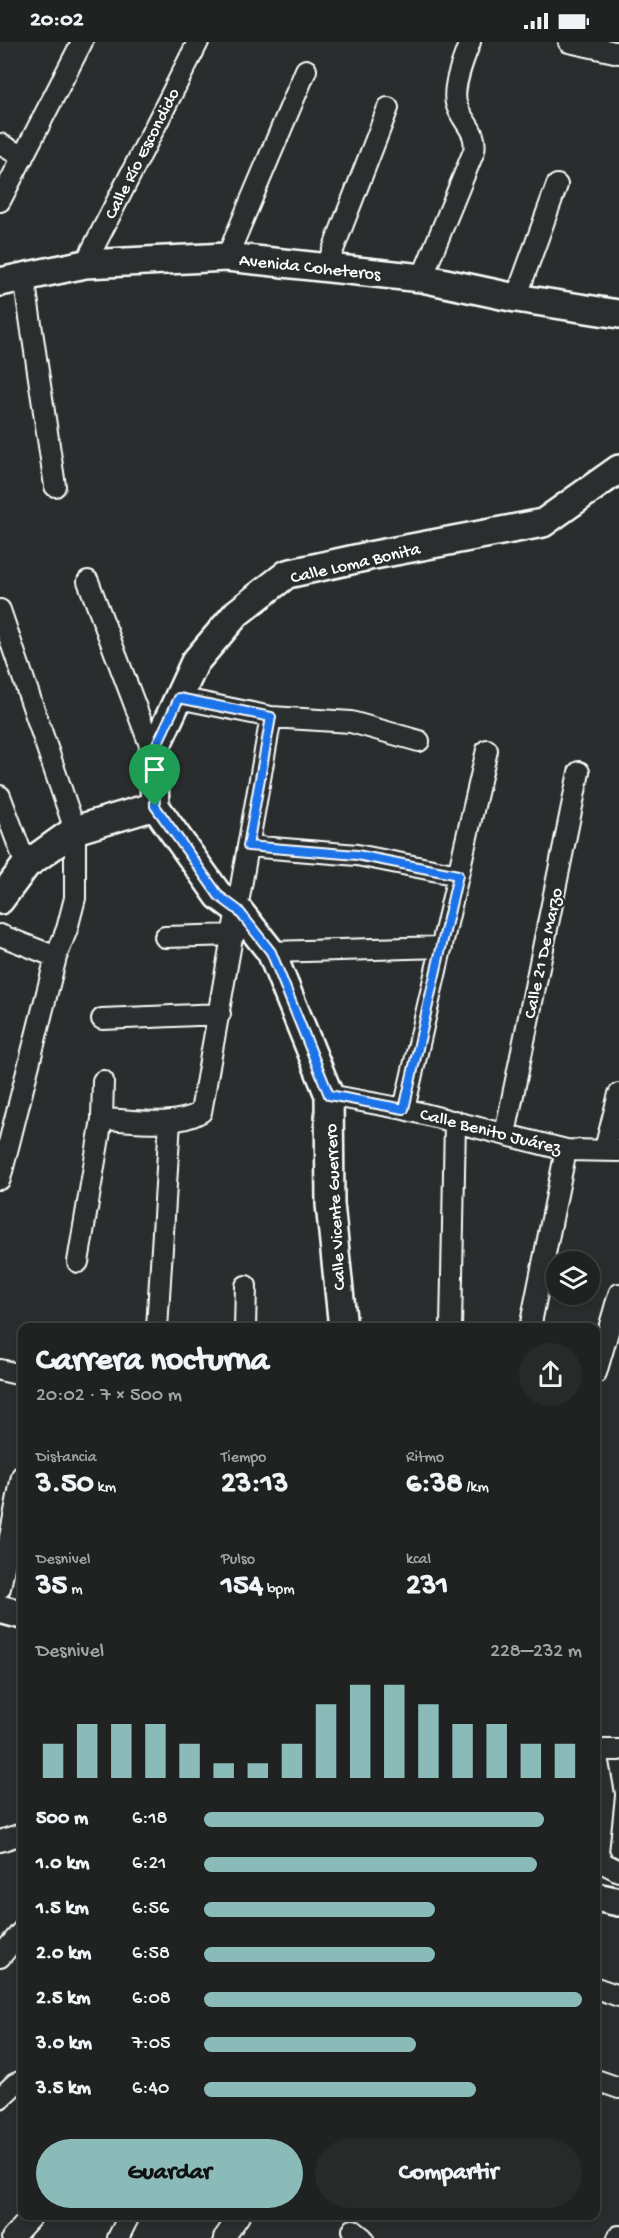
<!DOCTYPE html>
<html lang="es">
<meta charset="utf-8">
<style>
body{margin:0;font-family:"Gochi Hand",sans-serif;background:#282a2a;color:#f1f3f6;height:100vh;display:flex;flex-direction:column;font-size:22px;white-space:nowrap}
*{box-sizing:border-box;margin:0}
p{font-size:20px;color:#a2a4a5}
.icon{flex:none;width:33px;height:33px;fill:none;stroke:currentColor;stroke-width:2;stroke-linecap:round;stroke-linejoin:round}
.map{position:relative;flex:1;overflow:hidden}
.drawer{position:absolute;left:18px;top:1281px;width:582px;height:897px;display:flex;flex-direction:column;background:#202222;border-radius:12px;box-shadow:0 3px 9px #0003,0 0 0 2px #3d3f40}
.drawer>*{flex:none}
.tools{position:absolute;left:546px;top:1209px;display:grid;gap:12px}
.tools a{display:grid;place-items:center;width:54px;height:54px;border-radius:50%;background:#202222;box-shadow:0 3px 9px #0003,0 0 0 2px #3d3f40;font-size:30px}
.pin{position:absolute;display:grid;place-items:center;width:51px;height:51px;color:#fff;margin:-62px -26px;border-radius:50% 50% 50% 0;rotate:-45deg;box-shadow:0 0 6px #0007}
.pin .icon{rotate:45deg}
.round{display:grid;place-items:center;flex:none;width:63px;height:63px;border-radius:32px;background:#282a2a}
.overview{display:flex;align-items:center;justify-content:space-between;height:102px;padding:0 18px}
h1{font-size:33px;font-weight:700;line-height:45px}
.stats{display:grid;grid-template-columns:repeat(3,1fr);gap:9px;height:102px;padding:6px 18px}
.stats div{display:grid;align-content:center}
.stats b{font-size:30px;font-weight:700}
.stats small{font-size:16px;font-weight:400}
.stats p{font-size:16px}
.chart{height:168px;padding:12px 18px}
.chart p{display:flex;justify-content:space-between}
.chart svg{width:100%;height:108px;margin-top:6px;stroke:#8bbbb9;stroke-width:6}
.action{display:flex;gap:12px;margin-top:auto;padding:12px 18px}
.action a{flex:1;height:69px;border-radius:36px;background:#8bbbb9;color:#111;font-size:24px;font-weight:700;line-height:69px;text-align:center}
.action a+a{background:#282a2a;color:#f1f3f6}
ul{padding:0 18px;list-style:none;font-size:20px}
li{display:grid;grid-template-columns:96px 72px 1fr;align-items:center;height:45px}
li i{height:15px;border-radius:8px;background:#8bbbb9}
.status{display:flex;justify-content:space-between;align-items:center;height:42px;padding:0 30px;background:#202222;direction:ltr}
.status svg{height:16px;fill:currentColor}
.map>svg:first-child{display:block}
.lines{fill:none;stroke-linecap:round;stroke-linejoin:round}
.street-casing{stroke:#fff;stroke-width:24}
.secondary-casing{stroke:#fff;stroke-width:32}
.street{stroke:#2a2d2e;stroke-width:20}
.secondary{stroke:#2a2d2e;stroke-width:27}
.route-casing{stroke:#fff;stroke-width:12}
.route{stroke:#1a73e8;stroke-width:8}
.labels{text-anchor:middle;stroke-width:4.5;stroke-linejoin:round;paint-order:stroke}
.street-label{font-size:18px;fill:#fff;stroke:#2a2d2e}
</style>
<div class="status"><b>20:02</b><svg viewBox="0 0 49 12"><path d="M0 12V9h3v3zM5 12V6h3v6zM10 12V3h3v9zM15 12V0h3v12zM26 1h20v11H26zM47 4h2v5h-2z"/></svg></div>
<div class="map">
<svg width="619" height="2196" viewBox="0 0 619 2196">
<rect width="100%" height="100%" fill="#2a2d2e"/>
<filter id="ink" filterUnits="userSpaceOnUse"><feTurbulence type="fractalNoise" baseFrequency=".0167" numOctaves="2"/><feDisplacementMap in="SourceGraphic" scale="12" xChannelSelector="R" yChannelSelector="G"/><feConvolveMatrix kernelMatrix="1 2 1 2 8 2 1 2 1" color-interpolation-filters="sRGB"/></filter>
<g filter="url(#ink)">
<g class="lines">
<g class="street-casing">
<path id="street" d="M569,0l50,11
M0,102l23,13
M0,159l82,-159
M227,215l79,-187
M85,222l113,-222
M326,226l62,-160
M24,235l31,209
M422,236l52,-127c4,-21 -13,-29 -18,-48 -4,-17 8,-45 14,-61
M516,256l41,-113
M88,539l65,172
M0,568l75,220v68l-8,31 -11,28 -56,222
M179,656l92,19 80,5 68,19
M0,754l26,69
M248,804l109,9 101,20
M0,893l56,22
M165,895l69,-2
M271,910l171,-5
M102,977l118,-5
M329,1053l75,14 162,41 53,1
M404,1067l83,-359
M102,1077c31,1 72,9 99,-7l70,-395
M505,1092l74,-362
M605,1107l14,-55
M78,1220l24,-143 1,-38
M157,1286l13,-207
M245,1286l1,-42
M451,1286l4,-207
M530,1286l36,-178
M0,1328l22,5
M596,1331l23,-79
M0,1546l22,-112
M596,1708h23
M596,1709l8,44 -6,57 5,11 16,8
M0,1799l22,-7
M0,1915l22,-26
M596,1946l23,8
M596,2038l23,8
M0,2056l15,-14 7,-3
M353,2188l10,8
M12,2196l20,-22
M118,2196l11,-22
M224,2196l15,-22
M618,2196l1,-2"/>
</g>
<g class="secondary-casing">
<path id="secondary" d="M0,240l85,-18 142,-7 195,21 94,20 103,16
M155,764l-2,-53 42,-91 42,-49 50,-39 82,-18 174,-33 76,-54
M155,764l64,90 19,14 33,42 58,143 1,109 13,124
M0,858l26,-35 49,-35 80,-24
M0,1567l22,6
M596,1855l23,5"/>
</g>
<use href="#street" class="street"/>
<use href="#secondary" class="secondary"/>
</g>
</g>
<g class="lines" filter="url(#ink)">
<g class="route-casing">
<path id="route" d="M179,656l92,19 -23,129 109,9 101,20 -54,234 -75,-14 -58,-143 -33,-42 -19,-14 -64,-90 -2,-53z"/>
</g>
<use href="#route" class="route"/>
</g>
<g class="labels">
<g class="street-label">
<text transform="translate(141 111) rotate(-63)" y="6">Calle Río Escondido</text>
<text transform="translate(310 224) rotate(6)" y="6">Avenida Coheteros</text>
<text transform="translate(355 520) rotate(-13)" y="6">Calle Loma Bonita</text>
<text transform="translate(542 911) rotate(-78)" y="6">Calle 21 De Marzo</text>
<text transform="translate(491 1088) rotate(14)" y="6">Calle Benito Juárez</text>
<text transform="translate(334 1165) rotate(-93)" y="6">Calle Vicente Guerrero</text>
</g>
</g>
</svg>
<div class="tools">
<a><svg class="icon" aria-label="layers" viewBox="0 0 24 24"><path d="M12 4l9 5-9 5-9-5zM3 14l9 5 9-5"/></svg></a>
</div>
<div class="pin" style="left:155px;top:764px;background:#1e9e55"><svg class="icon" aria-label="arrive" viewBox="0 0 24 24"><path d="M6 21V4h12l-3 4 3 4H6"/></svg></div>
<section class="drawer">
<div class="overview"><div><h1>Carrera nocturna</h1><p>20:02 · 7 × 500 m</p></div><a class="round"><svg class="icon" aria-label="share" viewBox="0 0 24 24"><path d="M12 15V3M7 8l5-5 5 5M5 13v7h14v-7"/></svg></a></div>
<div class="stats">
<div><p>Distancia</p><b>3.50<small> km</small></b></div>
<div><p>Tiempo</p><b>23:13</b></div>
<div><p>Ritmo</p><b>6:38<small> /km</small></b></div>
</div>
<div class="stats">
<div><p>Desnivel</p><b>35<small> m</small></b></div>
<div><p>Pulso</p><b>154<small> bpm</small></b></div>
<div><p>kcal</p><b>231</b></div>
</div>
<div class="chart"><p><span>Desnivel</span>228–232 m</p>
<svg viewBox="0 0 160 44" preserveAspectRatio="none"><path d="M5 44V30M15 44V22M25 44V22M35 44V22M45 44V30M55 44V38M65 44V38M75 44V30M85 44V14M95 44V6M105 44V6M115 44V14M125 44V22M135 44V22M145 44V30M155 44V30"/></svg>
</div>
<ul>
<li><b>500 m</b>6:18<i style="width:90%"></i></li>
<li><b>1.0 km</b>6:21<i style="width:88%"></i></li>
<li><b>1.5 km</b>6:56<i style="width:61%"></i></li>
<li><b>2.0 km</b>6:58<i style="width:61%"></i></li>
<li><b>2.5 km</b>6:08<i style="width:100%"></i></li>
<li><b>3.0 km</b>7:05<i style="width:56%"></i></li>
<li><b>3.5 km</b>6:40<i style="width:72%"></i></li>
</ul>
<div class="action"><a>Guardar</a><a>Compartir</a></div>
</section>
</div>
